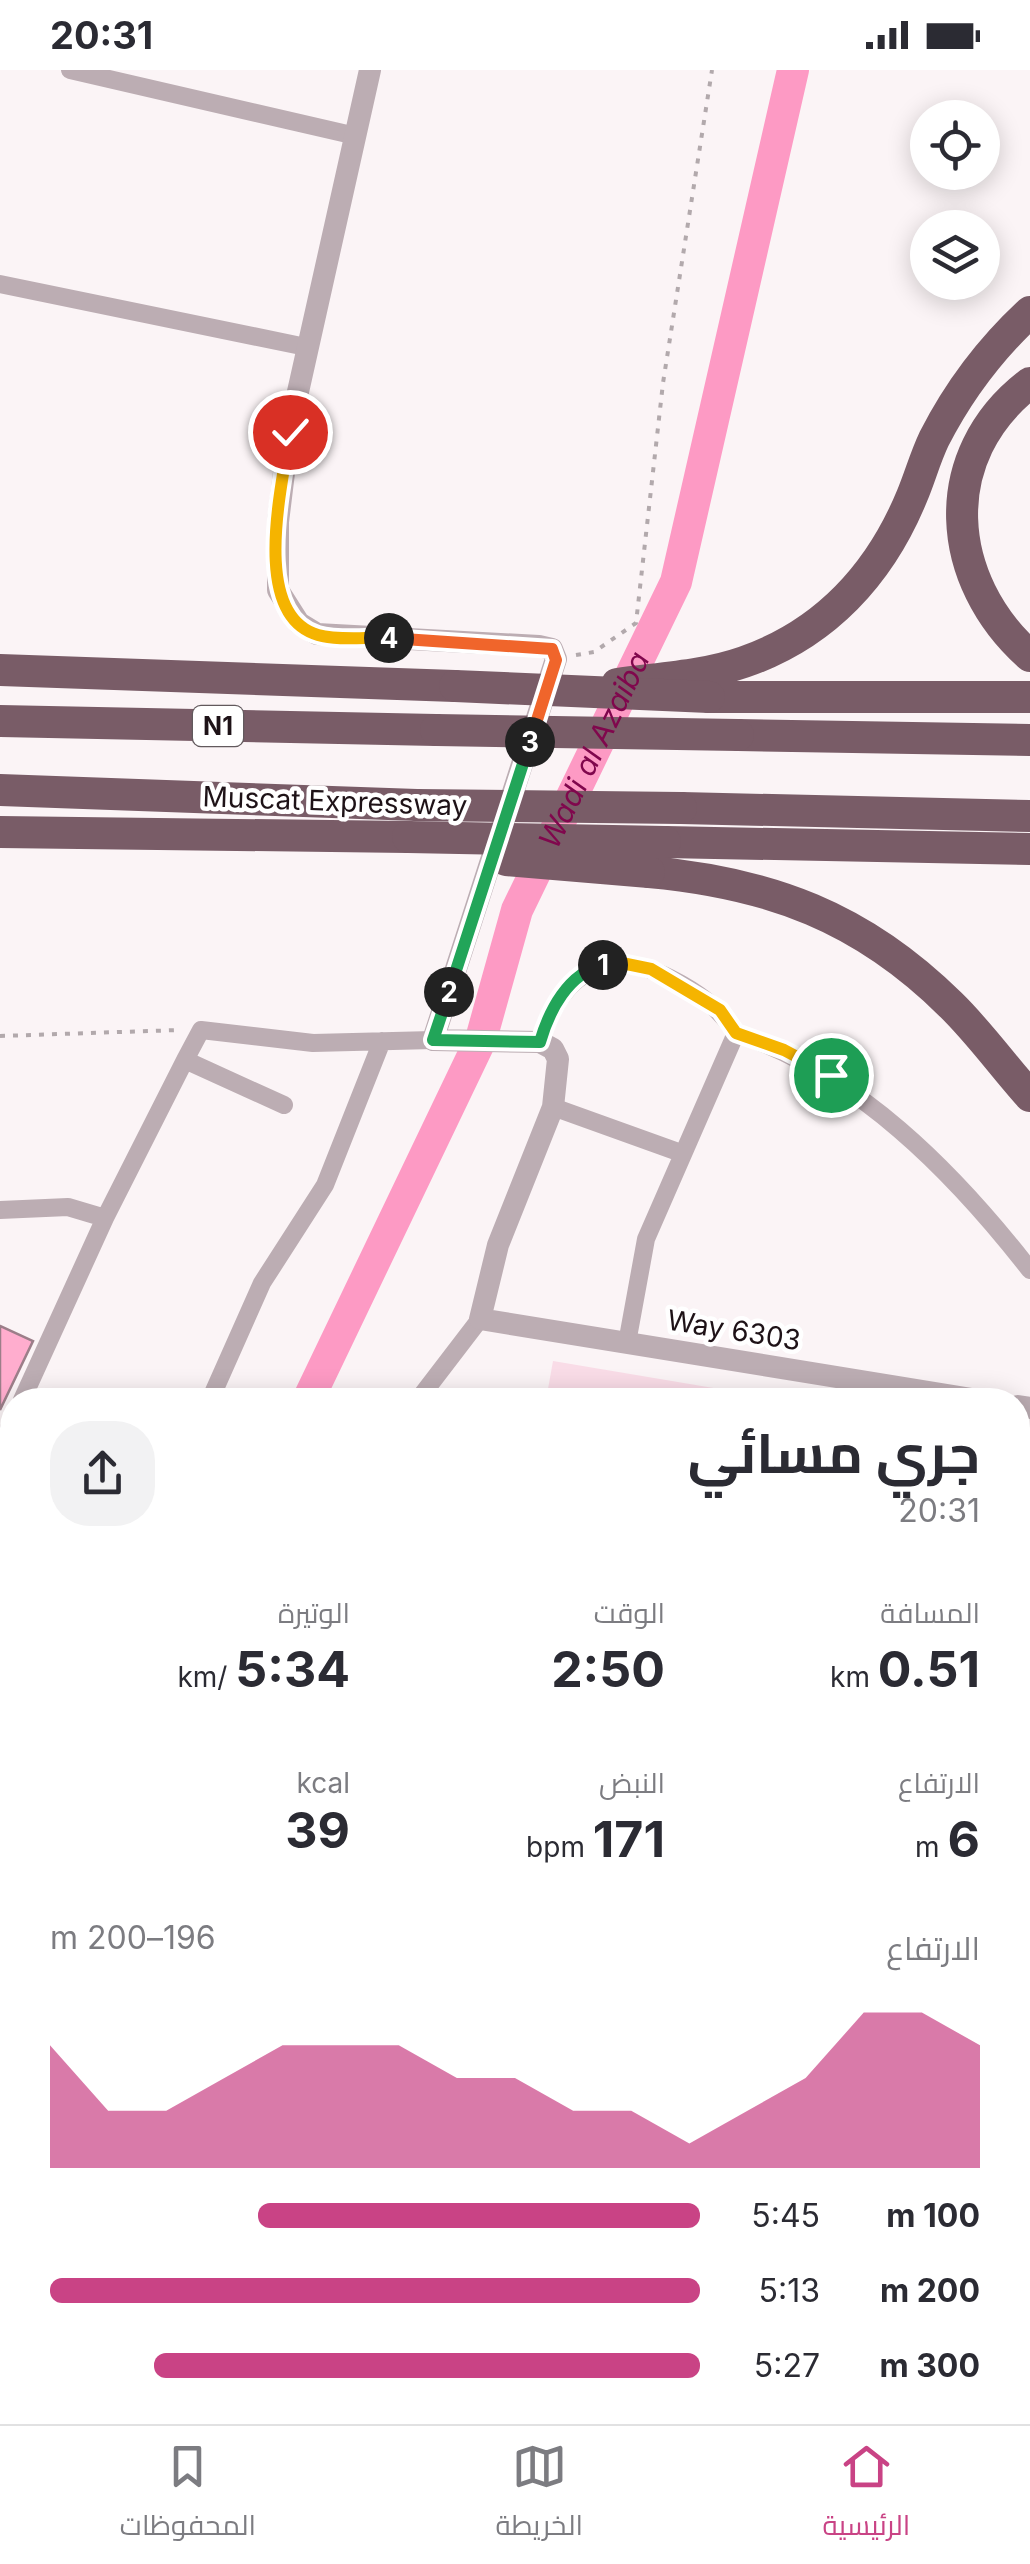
<!DOCTYPE html>
<html lang="ar">
<meta charset="utf-8">
<style>
body{margin:0;font-family:Inter,Cairo,sans-serif;background:#f2f2f3;color:#2b2b33;direction:rtl;height:100vh;display:flex;flex-direction:column;font-size:38px;white-space:nowrap}
*{box-sizing:border-box;margin:0}
p{font-size:32px;color:#7c7c81}
.icon{flex:none;width:55px;height:55px;fill:none;stroke:currentColor;stroke-width:2;stroke-linecap:round;stroke-linejoin:round}
.map{position:relative;flex:1;overflow:hidden;direction:ltr}
.details{position:absolute;left:0px;top:1318px;width:1030px;height:1038px;display:flex;flex-direction:column;background:#fff;border-radius:40px 40px 0 0;box-shadow:0 5px 25px #0003;direction:rtl}
.details>*{flex:none}
.tools{position:absolute;left:910px;top:30px;display:grid;gap:20px}
.tools a{display:grid;place-items:center;width:90px;height:90px;border-radius:50%;background:#fff;box-shadow:0 5px 25px #0003;font-size:50px}
.pin{position:absolute;display:grid;place-items:center;width:85px;height:85px;color:#fff;margin:-42px;border:5px solid #fff;border-radius:50%;box-shadow:0 2px 10px #0007}
.km{position:absolute;width:50px;height:50px;margin:-25px;border-radius:50%;background:#222;color:#fff;font-size:28px;line-height:50px;text-align:center}
.round{display:grid;place-items:center;flex:none;width:105px;height:105px;border-radius:40px;background:#f2f2f3}
.summary{display:flex;align-items:center;justify-content:space-between;height:170px;padding:0 50px}
h1{font-size:55px;font-weight:700;line-height:75px}
.metrics{display:grid;grid-template-columns:repeat(3,1fr);gap:15px;height:170px;padding:10px 50px}
.metrics div{display:grid;align-content:center}
.metrics b{font-size:50px;font-weight:700}
.metrics small{font-size:28px;font-weight:400}
.metrics p{font-size:28px}
.chart{height:280px;padding:20px 50px}
.chart p{display:flex;justify-content:space-between}
.chart svg{width:100%;height:180px;margin-top:10px;fill:#c94385;opacity:.7}
ul{padding:0 50px;list-style:none;font-size:32px}
li{display:grid;grid-template-columns:160px 120px 1fr;align-items:center;height:75px}
li i{height:25px;border-radius:12px;background:#c94385}
.status{display:flex;justify-content:space-between;align-items:center;height:70px;padding:0 50px;background:#fff;direction:ltr}
.status svg{height:28px;fill:currentColor}
.tab-bar{display:flex;justify-content:space-around;align-items:center;height:140px;border-top:2px solid #e1e1e2;background:#fff;font-size:28px;color:#7c7c81}
.tab-bar a{display:grid;justify-items:center;gap:5px}
.tab-bar .current{color:#c94385}
.map>svg:first-child{display:block}
.green{fill:#f9dce7}
.lines{fill:none;stroke-linecap:round;stroke-linejoin:round}
.river{stroke:#fd9ac4;stroke-width:32}
.building{fill:#ffadce;stroke:#9c7e89;stroke-width:2.5}
.path{stroke:#b2a9ac;stroke-width:4;stroke-dasharray:5 8;stroke-linecap:butt}
.service{stroke:#bcadb3;stroke-width:9}
.minor{stroke:#bcadb3;stroke-width:18}
.tertiary{stroke:#bcadb3;stroke-width:22}
.motorway{stroke:#795c67;stroke-width:32}
.motorway-bridge{stroke:#795c67;stroke-width:32}
.split-1-casing{stroke:#fff;stroke-width:20}
.split-2-casing{stroke:#fff;stroke-width:20}
.split-3-casing{stroke:#fff;stroke-width:20}
.split-4-casing{stroke:#fff;stroke-width:20}
.split-5-casing{stroke:#fff;stroke-width:20}
.split-1{stroke:#f5b400;stroke-width:12}
.split-2{stroke:#22a559;stroke-width:12}
.split-3{stroke:#22a559;stroke-width:12}
.split-4{stroke:#f0652b;stroke-width:12}
.split-5{stroke:#f5b400;stroke-width:12}
.labels{text-anchor:middle;stroke-width:9;stroke-linejoin:round;paint-order:stroke}
.shield{fill:#fff;stroke:#62595d;stroke-width:2.5}
.shield-label{font-size:25px;font-weight:bold;fill:#1e1217}
.street-label{font-size:28px;fill:#1e1217;stroke:#fff}
.water-label{font-size:30px;font-style:italic;fill:#80074d;stroke:#fff}
</style>
<div class="status"><b>20:31</b><svg viewBox="0 0 49 12"><path d="M0 12V9h3v3zM5 12V6h3v6zM10 12V3h3v9zM15 12V0h3v12zM26 1h20v11H26zM47 4h2v5h-2z"/></svg></div>
<div class="map">
<svg width="1030" height="2354" viewBox="0 0 1030 2354">
<rect width="100%" height="100%" fill="#fbf4f6"/>
<path class="green" d="M553,1291l232,39h-239z
M1018,1375l12,2v122l-12,-2z"/>
<g class="lines">
<g class="river">
<path id="s1" d="M308,1330l173,-361 36,-129 159,-328 117,-512"/>
<path d="M19,2354l4,-12"/>
</g>
</g>
<path class="building" d="M0,1256l33,15 -33,69z"/>
<g class="lines">
<path class="path" d="M576,585l18,-3 42,-29 27,-240 49,-313
M0,966l180,-6
M1018,1501l12,2
M1018,1550l12,-11
M1018,1733l12,-20
M1018,1766l12,6"/>
<path class="service" d="M1018,2152l12,-8
M698,2354l18,-12"/>
<path class="minor" d="M70,0l286,66
M0,214l306,63
M540,972c21,-67 63,-97 130,-64 28,14 48,29 66,55
M185,990l16,-30 112,13 120,-3
M553,1037l128,46
M0,1140l68,-3 37,11
M627,1273l19,-104 90,-206c121,41 216,137 294,237
M22,1330l83,-182 80,-158 99,45
M210,1330l52,-117 63,-98 57,-144
M418,1330l62,-81
M0,1379l12,-28
M0,1602l12,6
M0,1846l12,3
M0,1925l12,-23"/>
<path class="tertiary" d="M370,0l-81,362 -11,90v68l21,33 18,11 222,12 13,3 4,10 -123,381 107,2 13,7 5,10 -5,48 -55,138 -18,74 498,81
M1018,1336l12,2
M1018,2050l12,-1
M1018,2075l12,-2"/>
<path class="motorway" d="M1030,313c-96,73 -85,198 0,273
M0,600l455,16
M617,614c42,-6 87,-8 127,-22 81,-28 136,-88 168,-166 8,-19 13,-38 22,-57 25,-49 56,-90 96,-127
M709,627h321
M0,651l436,9
M738,665l292,5
M0,720l417,15
M681,738l349,8
M0,762l408,5
M665,772l365,7
M649,802c121,11 213,45 301,132 29,28 53,62 80,92"/>
<path class="motorway-bridge" d="M455,616l254,11
M436,660l302,5
M417,735l264,3
M408,767l257,5
M506,790l143,12"/>
</g>
<g class="lines">
<g class="split-1-casing">
<path id="split-1" d="M603,895l14,-3 34,7 69,41 16,23 48,17 47,25"/>
</g>
<g class="split-2-casing">
<path id="split-2" d="M449,922l-16,48 107,2c9,-31 28,-69 63,-77"/>
</g>
<g class="split-3-casing">
<path id="split-3" d="M449,922l81,-250"/>
</g>
<g class="split-4-casing">
<path id="split-4" d="M389,568l163,11 4,11 -26,82"/>
</g>
<g class="split-5-casing">
<path id="split-5" d="M290,362c-7,50 -41,183 28,203 20,6 49,2 71,3"/>
</g>
<use href="#split-1" class="split-1"/>
<use href="#split-2" class="split-2"/>
<use href="#split-3" class="split-3"/>
<use href="#split-4" class="split-4"/>
<use href="#split-5" class="split-5"/>
</g>
<g class="labels">
<rect class="shield" x="193" y="636" width="50" height="40" rx="8"/>
<g class="shield-label">
<text x="218" y="665">N1</text>
</g>
<g class="street-label">
<text transform="translate(335 731) rotate(2)" y="10">Muscat Expressway</text>
<text transform="translate(734 1260) rotate(9)" y="10">Way 6303</text>
</g>
<g class="water-label">
<text dy="10" stroke="none"><textPath href="#s1" startOffset="712">Wadi al Azaiba</textPath></text>
</g>
</g>
</svg>
<div class="tools">
<a><svg class="icon" aria-label="locate" viewBox="0 0 24 24"><circle cx="12" cy="12" r="6"/><path d="M12 2v4M12 18v4M2 12h4M18 12h4"/></svg></a>
<a><svg class="icon" aria-label="layers" viewBox="0 0 24 24"><path d="M12 4l9 5-9 5-9-5zM3 14l9 5 9-5"/></svg></a>
</div>
<div class="pin" style="left:831px;top:1005px;background:#1e9e55"><svg class="icon" aria-label="arrive" viewBox="0 0 24 24"><path d="M6 21V4h12l-3 4 3 4H6"/></svg></div>
<div class="pin" style="left:290px;top:362px;background:#d93025"><svg class="icon" aria-label="check" viewBox="0 0 24 24"><path d="M5 12l5 5 9-10"/></svg></div>
<b class="km" style="left:603px;top:895px">1</b>
<b class="km" style="left:449px;top:922px">2</b>
<b class="km" style="left:530px;top:672px">3</b>
<b class="km" style="left:389px;top:568px">4</b>
<section class="details">
<div class="summary"><div><h1>جري مسائي</h1><p>20:31</p></div><a class="round"><svg class="icon" aria-label="share" viewBox="0 0 24 24"><path d="M12 15V3M7 8l5-5 5 5M5 13v7h14v-7"/></svg></a></div>
<div class="metrics">
<div><p>المسافة</p><b>0.51<small> km</small></b></div>
<div><p>الوقت</p><b>2:50</b></div>
<div><p>الوتيرة</p><b>5:34<small> /km</small></b></div>
</div>
<div class="metrics">
<div><p>الارتفاع</p><b>6<small> m</small></b></div>
<div><p>النبض</p><b>171<small> bpm</small></b></div>
<div><p>kcal</p><b>39</b></div>
</div>
<div class="chart"><p><span>الارتفاع</span>196–200 m</p>
<svg viewBox="0 0 160 44" preserveAspectRatio="none"><path d="M0 44V14L10 30L20 30L30 22L40 14L50 14L60 14L70 22L80 22L90 30L100 30L110 38L120 30L130 22L140 6L150 6L160 14V44z"/></svg>
</div>
<ul>
<li><b>100 m</b>5:45<i style="width:68%"></i></li>
<li><b>200 m</b>5:13<i style="width:100%"></i></li>
<li><b>300 m</b>5:27<i style="width:84%"></i></li>
</ul>
</section>
</div>
<nav class="tab-bar">
<a class="current"><svg class="icon" aria-label="home" viewBox="0 0 24 24"><path d="M3 11l9-7 9 7M6 9v11h12V9"/></svg>الرئيسية</a>
<a><svg class="icon" aria-label="map" viewBox="0 0 24 24"><path d="M3 6l6-2 6 2 6-2v14l-6 2-6-2-6 2zM9 4v14M15 6v14"/></svg>الخريطة</a>
<a><svg class="icon" aria-label="saved" viewBox="0 0 24 24"><path d="M7 4h10v16l-5-4-5 4z"/></svg>المحفوظات</a>
</nav>
